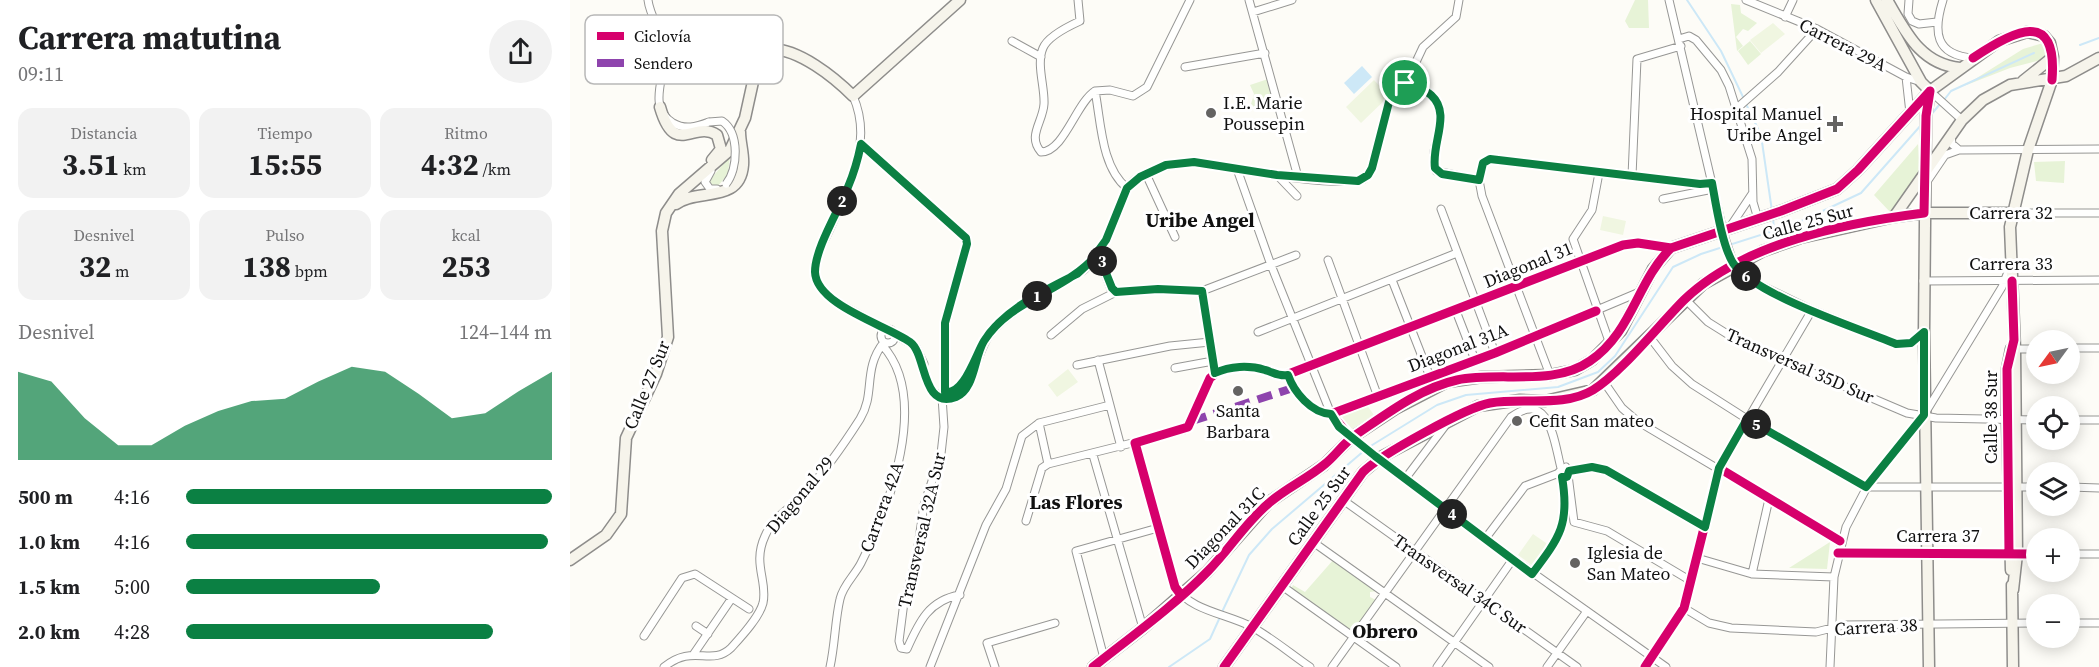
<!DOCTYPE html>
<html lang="es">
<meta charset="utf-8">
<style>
body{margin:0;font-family:"Source Serif 4",serif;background:#f2f2f2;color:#202124;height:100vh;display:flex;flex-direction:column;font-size:22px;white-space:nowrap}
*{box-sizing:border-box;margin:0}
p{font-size:20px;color:#757577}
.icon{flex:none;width:33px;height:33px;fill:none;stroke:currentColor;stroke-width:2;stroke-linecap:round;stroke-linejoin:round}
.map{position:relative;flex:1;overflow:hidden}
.details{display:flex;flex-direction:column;background:#fff;width:570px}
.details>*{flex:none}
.needle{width:39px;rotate:237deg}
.buttons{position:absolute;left:1456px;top:330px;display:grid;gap:12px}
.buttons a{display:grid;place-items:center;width:54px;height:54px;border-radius:50%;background:#fff;box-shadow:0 3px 15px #0003;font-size:30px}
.pin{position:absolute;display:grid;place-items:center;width:51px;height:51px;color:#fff;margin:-26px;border:3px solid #fff;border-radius:50%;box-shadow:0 2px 6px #0007}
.km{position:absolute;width:30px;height:30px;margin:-15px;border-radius:50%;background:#222;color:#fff;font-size:16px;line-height:30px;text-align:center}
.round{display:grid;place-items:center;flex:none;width:63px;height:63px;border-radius:32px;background:#f2f2f2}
.overview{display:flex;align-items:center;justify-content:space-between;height:102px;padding:0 18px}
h1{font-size:33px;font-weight:700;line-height:45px}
.stats{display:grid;grid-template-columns:repeat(3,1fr);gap:9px;height:102px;padding:6px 18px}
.stats div{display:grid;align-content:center;border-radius:15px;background:#f2f2f2;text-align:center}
.stats b{font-size:30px;font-weight:700}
.stats small{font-size:16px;font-weight:400}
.stats p{font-size:16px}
.chart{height:168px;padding:12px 18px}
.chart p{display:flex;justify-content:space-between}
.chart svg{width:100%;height:108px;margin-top:6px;fill:#0b8043;opacity:.7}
ul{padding:0 18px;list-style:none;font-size:20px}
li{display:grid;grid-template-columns:96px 72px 1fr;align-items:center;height:45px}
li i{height:15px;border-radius:8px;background:#0b8043}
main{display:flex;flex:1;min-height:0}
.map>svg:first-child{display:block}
.green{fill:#e7f3d7}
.pitch{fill:#f0f6e1}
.water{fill:#cde8f7}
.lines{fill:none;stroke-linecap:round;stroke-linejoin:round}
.stream{stroke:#cde8f7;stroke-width:2}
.street-casing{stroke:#979795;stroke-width:9}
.secondary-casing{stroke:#8e8d8b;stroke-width:13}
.street{stroke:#fffffe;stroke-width:7}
.secondary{stroke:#f6f4eb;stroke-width:10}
.street-bridge-casing{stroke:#979795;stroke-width:9;stroke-linecap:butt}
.street-bridge{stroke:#fffffe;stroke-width:7}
.quiet{stroke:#8e44ad;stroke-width:8;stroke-dasharray:15 8;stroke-linecap:butt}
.cycleway-casing{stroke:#fff;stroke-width:13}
.cycleway{stroke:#d6006c;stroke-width:9}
.route-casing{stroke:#fff;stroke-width:12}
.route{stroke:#0b8043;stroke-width:8}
.poi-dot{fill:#646362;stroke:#fff;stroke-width:2}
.labels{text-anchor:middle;stroke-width:6;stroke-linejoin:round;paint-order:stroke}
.street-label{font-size:18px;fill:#111;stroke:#fff}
.poi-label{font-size:18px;fill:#111;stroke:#fff;text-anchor:start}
.neighbourhood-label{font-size:20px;font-weight:bold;fill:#111;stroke:#fff}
.key{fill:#fff;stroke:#b8b8b8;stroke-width:1.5}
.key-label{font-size:16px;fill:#111}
</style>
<main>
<section class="details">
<div class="overview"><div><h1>Carrera matutina</h1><p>09:11</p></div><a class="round"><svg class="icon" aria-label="share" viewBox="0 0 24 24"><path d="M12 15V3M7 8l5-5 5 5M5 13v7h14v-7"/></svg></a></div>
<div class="stats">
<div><p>Distancia</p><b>3.51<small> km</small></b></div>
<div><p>Tiempo</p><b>15:55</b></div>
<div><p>Ritmo</p><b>4:32<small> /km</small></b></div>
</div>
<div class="stats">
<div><p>Desnivel</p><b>32<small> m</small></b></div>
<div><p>Pulso</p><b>138<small> bpm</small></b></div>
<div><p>kcal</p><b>253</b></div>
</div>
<div class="chart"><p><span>Desnivel</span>124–144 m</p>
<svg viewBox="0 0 160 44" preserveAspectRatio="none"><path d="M0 44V8L10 12L20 27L30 38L40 38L50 30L60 24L70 20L80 19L90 12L100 6L110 8L120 17L130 27L140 25L150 16L160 8V44z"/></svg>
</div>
<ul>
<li><b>500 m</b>4:16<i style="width:100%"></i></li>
<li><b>1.0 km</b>4:16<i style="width:99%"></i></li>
<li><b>1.5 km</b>5:00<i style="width:53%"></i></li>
<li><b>2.0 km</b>4:28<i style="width:84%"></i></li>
</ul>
</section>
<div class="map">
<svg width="1529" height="667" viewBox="0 0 1529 667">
<rect width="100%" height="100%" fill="#fdfcf7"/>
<path class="green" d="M1065,0h13l1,28h-20l-4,-7z
M1161,4l9,1 1,8 16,10 -9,8 -5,-2 -7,8 7,9 -6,5z
M1180,41l11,13 -13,11 -10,-14z
M1473,43l5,15 -38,10 -46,18 59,-37z
M698,79l7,28 -20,1 -4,-4 3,-10 -4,-9z
M1348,144l2,28 -29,41 -17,-18z
M160,156l-2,18 -10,12h-5l-4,-5z
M1495,161l-1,22 -28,-2 -2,-19z
M1260,542l-3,27 -38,-1z
M764,559l44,32 -8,1v5l8,4 -24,32 -63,-44 2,-4 12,7z"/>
<path class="pitch" d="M1203,23l12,11 -24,19 -11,-13z
M804,80l15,16 -28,27 -15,-16z
M1033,216l23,5 -3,14 -23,-5z
M498,369l10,13 -21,15 -9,-12z
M796,404l8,11 -25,16 -7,-14z
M963,534l16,11 -16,21 -15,-11z"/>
<path class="water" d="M792,66l10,11 -18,17 -10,-11z"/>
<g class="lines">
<path class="stream" d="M1117,0l34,51 23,48
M1510,45l19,-7
M1374,100l7,-9 83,-38
M1176,104l15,31 11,76
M1360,116l10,-12
M1203,217l1,14
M799,447l68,-42 29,-10 92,-8 40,-15 17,-16 58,-89 28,-13 94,-30 66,-31 61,-69
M652,612l27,-57 23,-26 93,-79
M599,667l41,-28 10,-22"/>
<g class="street-casing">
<path id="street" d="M78,0c2,18 17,36 17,53 0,24 -18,54 8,70 12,7 23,4 36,-1
M508,0l2,21c-11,5 -32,15 -37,27 -7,16 2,39 1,56 -1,18 -17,32 -3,48 23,0 35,-49 54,-61l15,-1 23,6 14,-9 43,-87
M679,0l49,177
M1099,0l55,235 10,30 20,17 58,28 84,34 15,-1 13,-11
M1176,0l71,29 89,48 15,5
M1339,0l-1,14 4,7 7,3 18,-2
M1373,0c-10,32 -8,55 30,58
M683,12l39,-12
M1215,17l8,-17
M1109,39l10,-3 7,4 25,30 8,16 23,73 1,43 5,17
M442,41l29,16
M615,67l80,-14
M1336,77l4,36
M835,83c8,4 18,6 26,12 25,21 -6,50 5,76l43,9
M525,91c6,30 6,76 32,97
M1360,91l32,29
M283,96c21,47 -5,92 -24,135 -6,13 -14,26 -14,39 0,14 8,23 18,30l54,30
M1166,109l42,-37 39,-43
M1381,136l1,8 7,6 140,-1
M291,144l105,94 1,6 -22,79 -1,69
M667,169l34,96 60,149 8,13 146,112 181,128
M141,171l-6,11 5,7h7
M1029,173l-7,37 -19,29 37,105
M576,174l29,63
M707,175l20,21
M1062,176l5,-117 44,-13
M1356,183l19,-28 14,-5
M1093,199l50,-10
M871,209l54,144
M1443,213h86
M1160,227l22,-33
M527,253l14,36 5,3
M758,260l50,137
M822,280l42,107
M1353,281l176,-1
M632,291l13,82
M1115,299l23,23 32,20 167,71 29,5 101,2
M886,311l19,49
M311 336a7 7 0 1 1 14 0a7 7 0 1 1-14 0Z
M688,332l199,-79
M324,334l22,13 8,17
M481,335l31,-26 34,-17 42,-3 44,2 94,-36
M1079,336l23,30 20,18 55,35 120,68h170
M1500,348h29
M1445,349h22
M352,360c0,17 12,47 35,36 17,-8 20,-47 34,-63 18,-21 43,-35 66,-48 9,-5 20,-9 28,-16 18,-18 27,-41 36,-64 2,-5 3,-13 6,-17 12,-18 48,-25 67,-26 32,5 145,27 170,17l8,-11 17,-65 19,-24 15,-32 33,-30 3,-17
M528,360l23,87
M507,365l93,-19 40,-4
M605,368l38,-7
M719,375c5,17 22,38 42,39l164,-61 147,-62
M980,375l-68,-179 -3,-16 4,-17 7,-4 210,25 12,-1
M1034,382l18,26 15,13 203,120
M372,392l15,-2 11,-18
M372,397l2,30 -3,27 -17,51 -8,55 -12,42 -5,39 2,7 6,1c12,-27 22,-49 53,-54
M1500,420h29
M469,423l9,41
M565,443l40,144c16,24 53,27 77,40 20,11 39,27 58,40
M523,455l50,173
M478,464l136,-34 6,-6 20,-46 5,-5 21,-5h16l34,7 337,-130 15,-2 33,5
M999,471l23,-4 14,3 99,57
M998,475l6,47 33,9 84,50
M835,479l40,-53
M1500,487l29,1
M773,500l234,167
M456,521l16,-53 6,-4
M915,539l40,-53 34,-13
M743,542l176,125
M1268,553l199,1
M1500,554h29
M1127,558l55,16 82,3
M962,574c26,-35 44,-59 27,-102l7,-5 2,8 -7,2
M1182,574l17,-75
M712,586l114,81
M1114,608l25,15 22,5 85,4 28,-7 193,-2
M1500,623h29
M126,626l12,8
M74,636l38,-58 13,-4 54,35
M123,655l39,-57
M534,658l-28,-107 82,-23
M94,667c29,-24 47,0 67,-19 10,-11 28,-30 32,-45 5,-22 -11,-39 2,-67 8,-19 27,-29 40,-43 20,-22 39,-49 55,-74 16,-26 2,-49 24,-77
M260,667c5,-22 5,-47 10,-68 3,-14 15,-24 21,-36 28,-55 70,-165 21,-218
M360,667l56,-142 20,-36 16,-53 17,-13 71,-18
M425,667l-8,-24 68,-20
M762,667l179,-250c39,-28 43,25 50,51
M867,667l76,-108
M977,667l40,-56
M1075,667l39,-59 35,-140 93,-158
M1260,667l4,-90 12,-50 21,-40 57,-72 78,-128 8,-20"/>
</g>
<g class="secondary-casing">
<path id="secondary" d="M1306,0l45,82 9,9
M1317,0c19,32 33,64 73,68
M1453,81l30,-24
M90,107c15,52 34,12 57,28l4,14 -9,11
M106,204c21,-16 64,0 67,-39 1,-11 -3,-22 -3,-33
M1324,217l68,-97 21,-20 27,-15 56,-9 33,-18
M0,560l36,-25 15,-21 5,-76 30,-64 12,-37 -6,-106 4,-18 13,-19 51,-44 15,-32 11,-50 9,-15 6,-4c28,0 63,28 82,47l107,-96
M1441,570l-4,-150v-51l4,-20
M1442,585l1,82
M523,667l50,-39 64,-56 62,-70 55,-37 27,-27 44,-29 52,-27 35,-5 68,-2 25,-5 17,-10 29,-29 32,-62 18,-21 110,-37 56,-22 21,-19 72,-79 69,-50 28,-9 17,4 6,7 3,14 -1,23 -24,70 -18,77 5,122 2,205 -4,36
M654,667l139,-195 18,-15 97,-51 42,-6 25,1 48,-11 110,-106 60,-33 37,-13 94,-21 30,-4h89
M1359,667l-5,-335 2,-216 4,-25"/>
</g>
<use href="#street" class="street"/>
<use href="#secondary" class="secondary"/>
<g class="street-bridge-casing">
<path id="street-bridge" d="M139,122l13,-1c18,12 16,48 4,63"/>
</g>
<use href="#street-bridge" class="street-bridge"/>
<path class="quiet" d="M622,421l101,-33"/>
<g class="cycleway-casing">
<path id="cycleway" d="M1403,58c40,-27 85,-51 79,22
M781,438l-20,-24 164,-61 101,-42
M1268,553l199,1
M1439,554l-2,-185 7,-29 -2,-59
M611,595l-6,-8 -40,-144 53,-16 22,-49c13,-12 36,-13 52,-9 9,2 16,7 24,6l337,-130 15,-2 33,5 110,-37 56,-22 21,-19 72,-79
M523,667c39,-31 81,-61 115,-96 22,-22 37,-48 61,-68 17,-15 38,-24 56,-39 10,-8 18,-20 29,-28 31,-21 66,-48 103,-56 43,-9 96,7 133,-19 42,-28 47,-80 81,-113
M654,667l139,-195c17,-17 104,-65 127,-69 33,-6 73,5 103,-13 28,-17 66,-65 91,-90 59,-57 161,-77 240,-87l2,-97 4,-25
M1075,667l39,-59 35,-140 121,73"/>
</g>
<use href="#cycleway" class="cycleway"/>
</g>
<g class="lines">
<g class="route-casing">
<path id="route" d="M835,83l-16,19 -17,66 -4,7 -10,6 -81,-6 -83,-13 -28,3 -26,12 -13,11 -21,52 -16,22 -13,12c-32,16 -74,36 -93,67 -9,15 -20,54 -39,51v-69l22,-79 -1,-6 -105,-94c-3,15 -7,29 -13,43 -9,23 -33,61 -33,85 1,33 71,53 95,70 17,12 11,68 46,55 19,-8 18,-40 28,-56 27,-43 84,-50 114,-88l14,35 4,4 42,-3 44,2 13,82c15,-7 34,-8 50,-3 8,2 14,7 23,5 6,17 23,38 43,39l8,13 36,29 157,118c28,-37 38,-50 30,-97h5l2,-6 23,-4 14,3 99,57 14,-59 28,-49 119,68 58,-72v-83l-13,11 -15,1c-38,-16 -142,-49 -163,-81 -11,-18 -17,-58 -21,-80l-12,1 -210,-25 -7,4 -4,17 -37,-6 -7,-6c-4,-25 17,-54 -4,-73 -7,-6 -18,-8 -26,-12"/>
</g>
<use href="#route" class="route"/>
</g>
<g class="poi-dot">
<circle cx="641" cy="113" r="6"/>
<path d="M1262 115h6v6h6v6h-6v6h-6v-6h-6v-6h6z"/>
<circle cx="668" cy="391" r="6"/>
<circle cx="947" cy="421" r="6"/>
<circle cx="1005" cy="563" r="6"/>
</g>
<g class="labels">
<g class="street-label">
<text transform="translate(1273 45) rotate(27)" y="6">Carrera 29A</text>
<text x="1441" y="219">Carrera 32</text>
<text transform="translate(1238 222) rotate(-15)" y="6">Calle 25 Sur</text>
<text x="1441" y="270">Carrera 33</text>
<text transform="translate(958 265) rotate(-22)" y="6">Diagonal 31</text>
<text transform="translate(888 348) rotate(-21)" y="6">Diagonal 31A</text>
<text transform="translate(1230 366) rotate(24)" y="6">Transversal 35D Sur</text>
<text transform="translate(77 385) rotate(-68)" y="6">Calle 27 Sur</text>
<text transform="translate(1421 417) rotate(-90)" y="6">Calle 38 Sur</text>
<text transform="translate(230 495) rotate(-50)" y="6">Diagonal 29</text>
<text transform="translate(749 506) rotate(-54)" y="6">Calle 25 Sur</text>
<text transform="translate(312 507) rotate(-70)" y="6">Carrera 42A</text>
<text transform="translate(655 528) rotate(-46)" y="6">Diagonal 31C</text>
<text transform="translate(352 530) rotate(-77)" y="6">Transversal 32A Sur</text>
<text x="1368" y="542">Carrera 37</text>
<text transform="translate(890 584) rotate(35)" y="6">Transversal 34C Sur</text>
<text transform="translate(1306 627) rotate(-3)" y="6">Carrera 38</text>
</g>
<g class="poi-label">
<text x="653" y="109">I.E. Marie<tspan x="653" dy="21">Poussepin</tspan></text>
<text x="1252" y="120" text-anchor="end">Hospital Manuel<tspan x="1252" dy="21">Uribe Angel</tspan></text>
<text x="668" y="417" text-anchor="middle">Santa<tspan x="668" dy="21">Barbara</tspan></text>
<text x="959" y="427">Cefit San mateo</text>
<text x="1017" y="559">Iglesia de<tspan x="1017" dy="21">San Mateo</tspan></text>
</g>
<g class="neighbourhood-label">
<text x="630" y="227">Uribe Angel</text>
<text x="506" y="509">Las Flores</text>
<text x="815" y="638">Obrero</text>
</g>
</g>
<rect x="15" y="15" width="198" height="69" rx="9" class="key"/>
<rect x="27" y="32" width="27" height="8" fill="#d6006c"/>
<rect x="27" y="59" width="27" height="8" fill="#8e44ad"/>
<g class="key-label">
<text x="64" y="42">Ciclovía</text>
<text x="64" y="69">Sendero</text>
</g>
</svg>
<div class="buttons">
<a><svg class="needle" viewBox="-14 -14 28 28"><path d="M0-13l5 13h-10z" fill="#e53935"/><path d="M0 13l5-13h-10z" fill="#757577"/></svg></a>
<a><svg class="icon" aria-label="locate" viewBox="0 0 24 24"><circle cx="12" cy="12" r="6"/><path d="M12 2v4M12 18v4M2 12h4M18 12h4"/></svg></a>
<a><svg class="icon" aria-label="layers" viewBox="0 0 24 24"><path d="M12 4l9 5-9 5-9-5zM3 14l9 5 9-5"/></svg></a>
<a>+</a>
<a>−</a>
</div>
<div class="pin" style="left:835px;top:83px;background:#1e9e55"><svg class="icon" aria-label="arrive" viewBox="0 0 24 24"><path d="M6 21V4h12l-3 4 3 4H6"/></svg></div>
<b class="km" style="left:467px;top:296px">1</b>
<b class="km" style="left:272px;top:201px">2</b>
<b class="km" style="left:532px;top:261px">3</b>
<b class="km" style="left:882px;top:514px">4</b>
<b class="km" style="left:1186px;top:424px">5</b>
<b class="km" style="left:1176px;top:276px">6</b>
</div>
</main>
